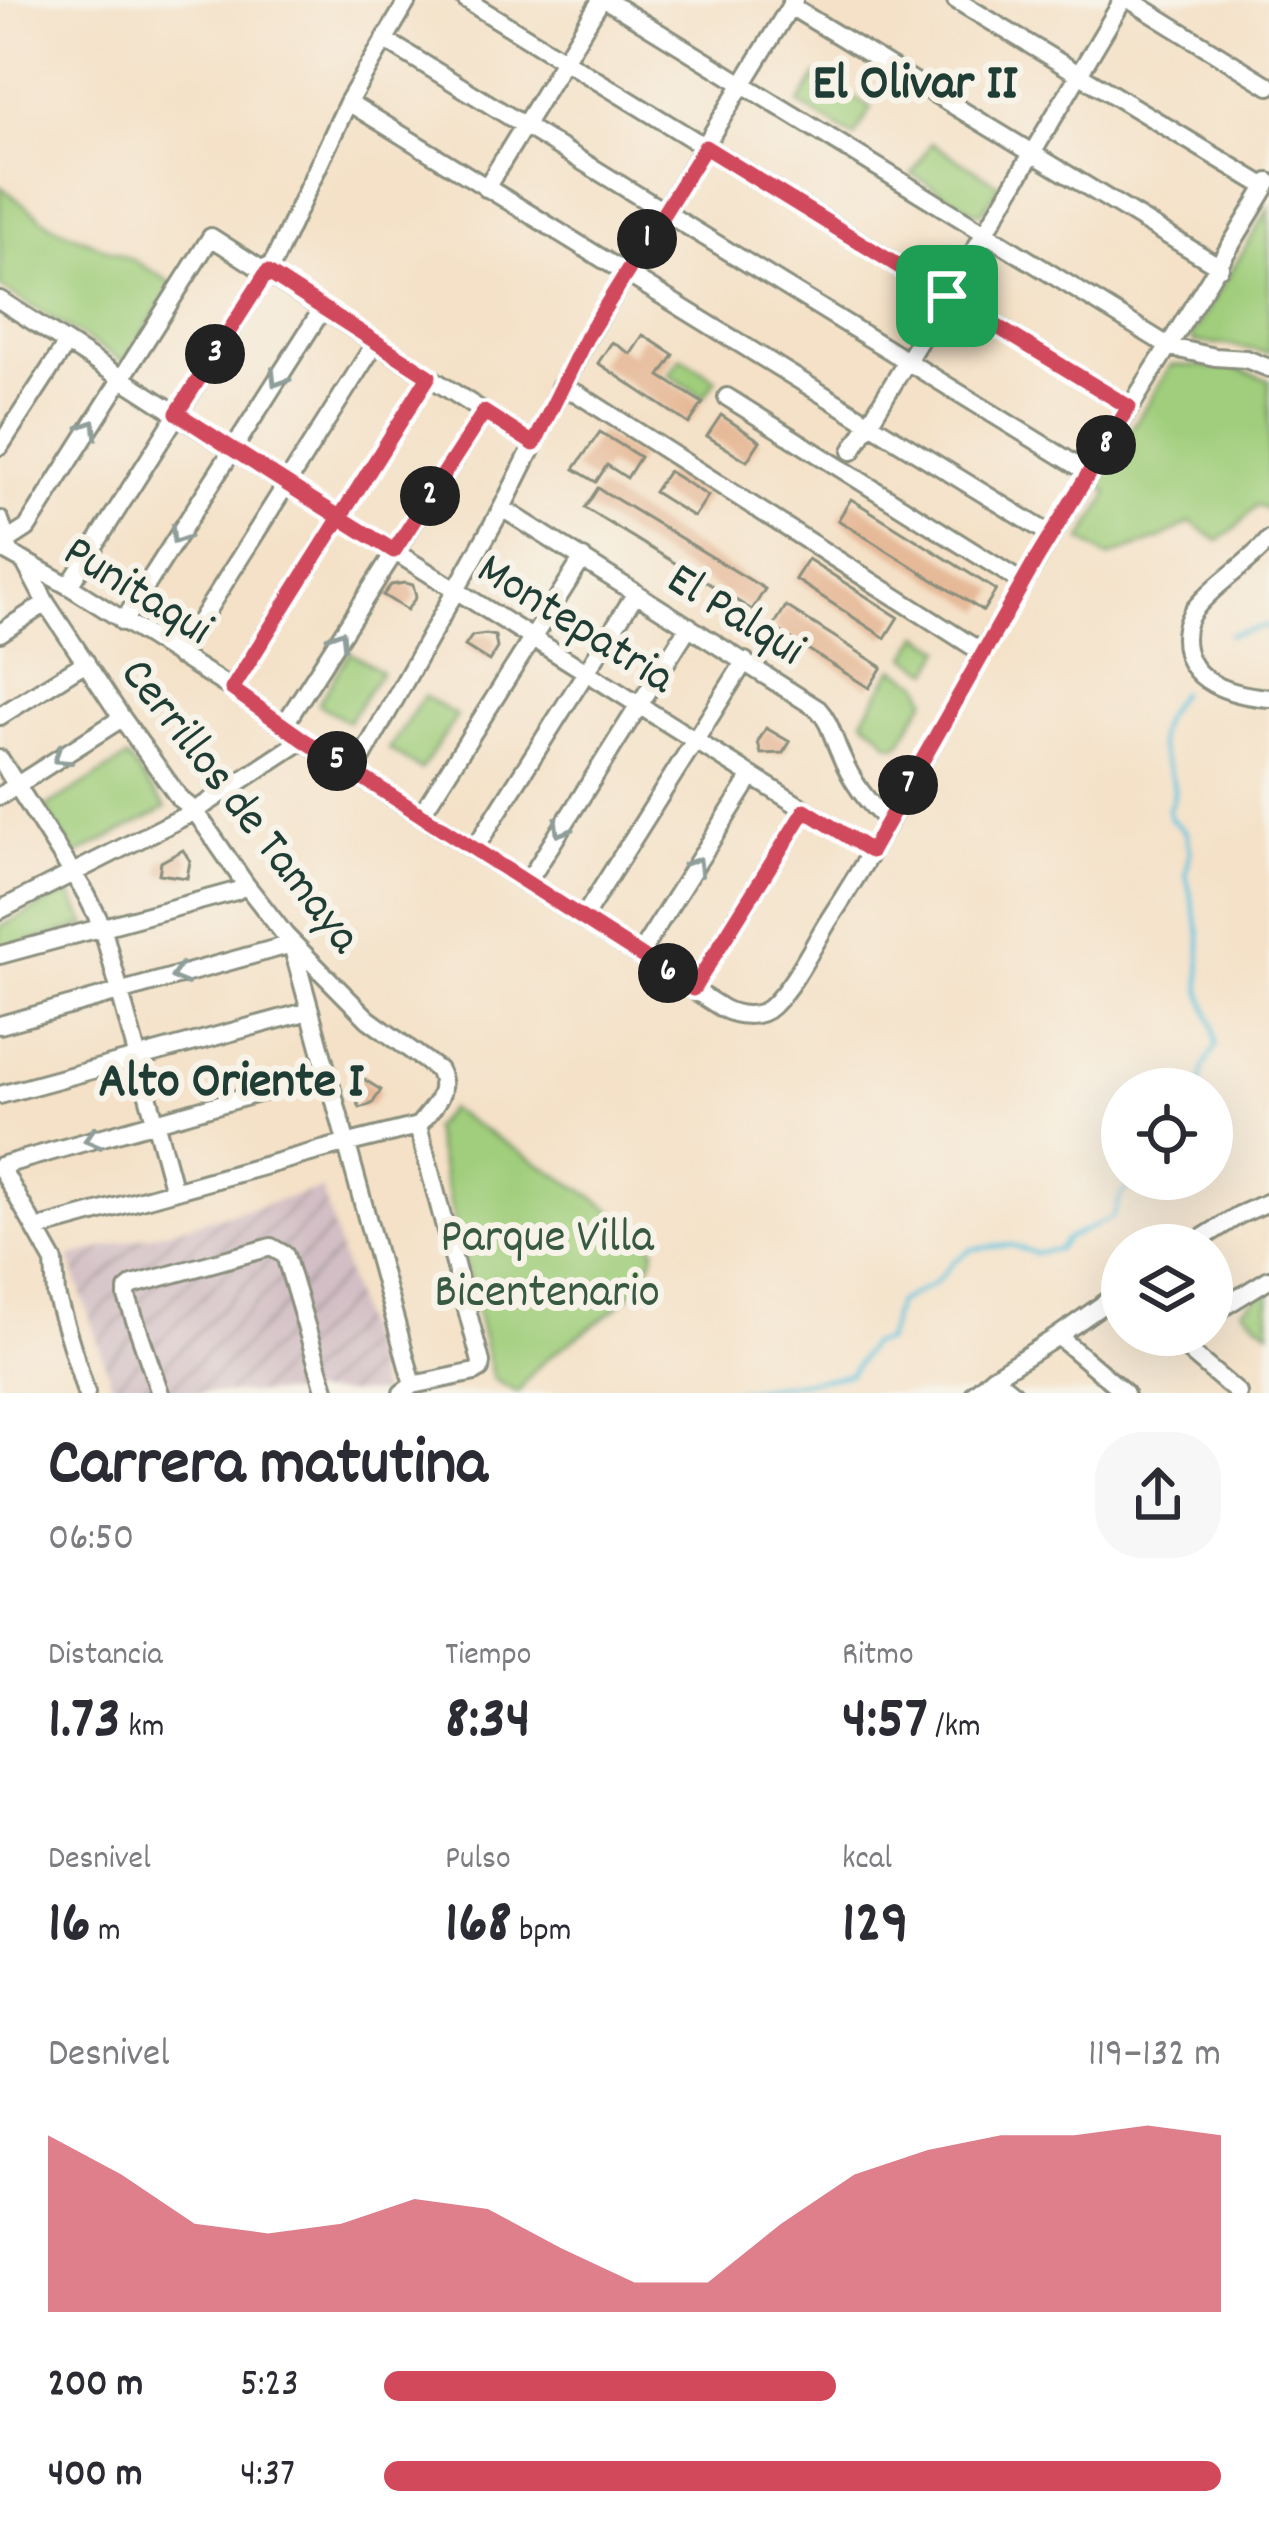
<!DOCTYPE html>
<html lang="es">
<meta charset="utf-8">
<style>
body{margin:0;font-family:Dekko,sans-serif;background:#f7f7f7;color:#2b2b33;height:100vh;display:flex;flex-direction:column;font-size:45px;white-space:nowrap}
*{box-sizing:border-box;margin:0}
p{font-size:39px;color:#7c7c81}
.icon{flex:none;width:66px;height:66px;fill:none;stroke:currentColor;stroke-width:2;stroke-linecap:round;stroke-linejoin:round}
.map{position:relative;height:1393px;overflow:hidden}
.sheet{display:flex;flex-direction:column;background:#fff;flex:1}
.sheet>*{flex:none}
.controls{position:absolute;left:1101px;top:1068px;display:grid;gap:24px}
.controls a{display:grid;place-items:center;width:132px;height:132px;border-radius:50%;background:#fff;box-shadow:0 12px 48px #0002;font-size:60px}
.pin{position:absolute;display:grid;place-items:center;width:102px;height:102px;color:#fff;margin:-51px;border-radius:24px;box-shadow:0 6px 18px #0006}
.km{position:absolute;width:60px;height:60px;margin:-30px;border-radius:50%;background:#222;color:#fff;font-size:33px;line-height:60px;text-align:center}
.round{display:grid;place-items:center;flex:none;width:126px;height:126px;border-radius:48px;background:#f7f7f7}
.summary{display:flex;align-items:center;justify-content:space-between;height:204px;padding:0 48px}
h1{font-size:66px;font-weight:700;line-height:90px}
.figures{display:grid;grid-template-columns:repeat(3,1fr);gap:18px;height:204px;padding:12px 48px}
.figures div{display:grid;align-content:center}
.figures b{font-size:60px;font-weight:700}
.figures small{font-size:33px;font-weight:400}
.figures p{font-size:33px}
.chart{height:336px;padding:24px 48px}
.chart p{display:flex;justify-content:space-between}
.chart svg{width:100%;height:216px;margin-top:12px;fill:#d1495b;opacity:.7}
ul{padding:0 48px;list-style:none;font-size:39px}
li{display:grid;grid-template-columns:192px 144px 1fr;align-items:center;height:90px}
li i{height:30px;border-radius:15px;background:#d1495b}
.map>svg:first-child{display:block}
.industrial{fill:url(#industrial-furrows)}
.green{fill:#a0ce7c;stroke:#608658;stroke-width:3}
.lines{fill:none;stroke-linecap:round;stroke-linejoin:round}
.stream{stroke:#5ec1dc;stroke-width:4.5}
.building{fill:#e6ba99}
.minor-casing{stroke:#8a8f7e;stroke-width:22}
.minor{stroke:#fff;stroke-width:16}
.oneway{stroke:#8f9e9a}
.route-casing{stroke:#fff;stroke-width:24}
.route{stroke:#d1495b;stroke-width:15}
.labels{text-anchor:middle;stroke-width:12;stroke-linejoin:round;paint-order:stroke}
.street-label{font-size:48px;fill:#1f3d34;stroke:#f7f3e8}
.park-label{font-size:48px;fill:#395a42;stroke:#f7f3e8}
.neighbourhood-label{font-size:51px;font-weight:bold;fill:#1f3d34;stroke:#f7f3e8}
</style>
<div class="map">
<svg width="1269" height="1393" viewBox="0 0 1269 1393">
<defs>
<pattern id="industrial-furrows" width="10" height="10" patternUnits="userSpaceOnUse" patternTransform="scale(3)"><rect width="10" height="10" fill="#d2bec4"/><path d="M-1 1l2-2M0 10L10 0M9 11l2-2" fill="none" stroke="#aa9ca0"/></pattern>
</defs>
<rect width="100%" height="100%" fill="#f7f3e8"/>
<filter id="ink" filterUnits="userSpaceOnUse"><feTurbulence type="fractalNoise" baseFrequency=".00833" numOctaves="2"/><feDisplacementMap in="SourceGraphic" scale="24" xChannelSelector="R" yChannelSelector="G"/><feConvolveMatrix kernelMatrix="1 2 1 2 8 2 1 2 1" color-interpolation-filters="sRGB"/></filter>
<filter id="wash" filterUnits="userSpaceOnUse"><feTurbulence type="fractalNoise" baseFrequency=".004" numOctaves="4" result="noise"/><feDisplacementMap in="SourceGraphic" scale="48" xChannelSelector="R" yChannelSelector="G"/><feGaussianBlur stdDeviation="2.7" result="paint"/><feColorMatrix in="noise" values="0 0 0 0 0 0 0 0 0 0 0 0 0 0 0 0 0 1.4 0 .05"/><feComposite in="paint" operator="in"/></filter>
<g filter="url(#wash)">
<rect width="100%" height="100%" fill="#f4e1c7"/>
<path class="industrial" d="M322,1189l59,204h-266l-46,-136z"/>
<path class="green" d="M817,75l55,33 -18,29 -55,-33z
M931,143l69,42 -17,27 -6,1 -65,-39z
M0,186l51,39 84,36 39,23 -50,78 -124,-75z
M1269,208v145l-41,-8 -34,-3 -2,-5z
M681,357l35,22 -12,18 -35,-22z
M1171,365l63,3 35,12v131l-12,-6 -20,22 -19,14 -27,-19 -29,16 -54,19 -26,-17 25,-44 1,-5 -11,-6z
M920,635l23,14 -12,22 -24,-14z
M350,652l31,20 -33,50 -30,-18z
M894,668l27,16 5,15 -27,46 -10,-1 -9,-11 -17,-14z
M424,696l33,20 -36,54 -32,-21z
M127,758l39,50 -90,47 -31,-47z
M69,892l18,33 -87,25v-23z
M449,1109l141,86 50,36 15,18c-12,55 -74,80 -113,114 -10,8 -17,20 -24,30l-25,-14 -59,-241 -2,-10z
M1269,1288v43l-27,-22z"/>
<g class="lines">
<path class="stream" d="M1229,635l40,-9
M1180,692c-10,15 -25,34 -21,53 5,24 25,40 9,65l2,8 16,14 4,18 -4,25 14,59 1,56 12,35 3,21 -13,22 -3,21
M673,1393h13
M726,1393c42,-7 83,-10 124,-19l20,-30 16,-3 11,-38 38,-20 18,-21 19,-13 39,-4 23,8 24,-4 8,-10 46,-21c5,-8 5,-17 10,-24 6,-9 23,-9 31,-15"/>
</g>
<g id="blocks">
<path class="building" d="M643,335l31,20 -14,21 43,27 -14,21 -91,-61 14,-21 19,12z
M721,415l39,26 -13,20 -40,-25z
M600,432l40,25 -13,21 -20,-13 -11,17 -22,-13z
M668,471l40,25 -14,21 -40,-25z
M598,488l167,101 -13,21 -167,-102z
M851,499l145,91 -13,21 -145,-91z
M808,559l90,58 -13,21 -90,-59z
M405,583l8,2 3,12 -9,13 -24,-15 8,-10z
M786,606l96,61 -13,21 -96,-61z
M486,634l9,2 2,12 -8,13 -24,-15 7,-10z
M766,728l24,14 -7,11 -22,1 -3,-12z
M183,850l7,11 -3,17 -28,-4 2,-12z
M357,1075l24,15 -9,14 -12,4 -9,-22z"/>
</g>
</g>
<g filter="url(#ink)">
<use href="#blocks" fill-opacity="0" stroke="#8a8f7e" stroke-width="3"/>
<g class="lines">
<g class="minor-casing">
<path id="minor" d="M466,0l663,407
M606,0l564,347 45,10 31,2 23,9
M956,0l310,187
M1130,0l139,86
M790,6l430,261
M385,40l704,433
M348,102l703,433
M486,188l115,-188
M0,300l233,150 638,401
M560,387l18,7 405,259
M727,397l296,186
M0,446l67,-103
M852,451l133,-218 138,-233
M502,508l316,201c12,13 14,26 21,42 11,27 27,52 50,70
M0,520l9,28
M1269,540c-21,24 -49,40 -70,64 -9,9 -14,22 -14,34 0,45 48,57 84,60
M7,541l20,-13 184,-291 323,207
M0,548l69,38 163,103 71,51 419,268c14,8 37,11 50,-2 23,-23 38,-55 55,-83 56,-86 104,-178 154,-267 91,-161 193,-315 288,-474
M24,561l22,42 76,115 58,81 15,12 51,74 39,50 83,84 70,51c13,23 -6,38 -20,56
M69,586l206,-327 73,-157 60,-102
M123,622l200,-314
M0,633l46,-30
M178,656l198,-314
M232,689l197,-313
M0,716l86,-54
M284,725l200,-313
M0,759l86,135 16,32 72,265
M354,772l148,-264 85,-170 207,-338
M0,796l122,-78
M422,813l161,-255
M475,848l161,-255
M527,883l162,-257
M0,910l195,-99 108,-71
M583,918l162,-257
M292,945l121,440
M0,955l236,-64 10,-6
M639,955l113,-179
M693,989l112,-179
M0,1025l292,-81
M0,1095l309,-84
M0,1166l326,-92
M0,1166l54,96 2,33 30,98
M36,1229l289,-80 93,-23
M1191,1245l48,-30 30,-13
M1212,1314l57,-35
M1170,1335l68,58
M1058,1336l67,57
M993,1377l20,16
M160,1393l-33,-96v-7l6,-5 138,-38 14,8 41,138
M402,1393l11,-8 62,-13 5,-3 1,-7 -63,-236
M975,1393l18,-16 65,-41 64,-45"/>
</g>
<use href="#minor" class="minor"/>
</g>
<defs><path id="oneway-chevron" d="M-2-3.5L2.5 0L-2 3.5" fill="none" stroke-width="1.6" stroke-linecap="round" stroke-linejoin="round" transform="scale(3)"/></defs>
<g class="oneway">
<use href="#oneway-chevron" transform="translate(278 379) rotate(122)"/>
<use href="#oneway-chevron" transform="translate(90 428) rotate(-58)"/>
<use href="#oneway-chevron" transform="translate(178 536) rotate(123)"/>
<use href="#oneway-chevron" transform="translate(339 638) rotate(-58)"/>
<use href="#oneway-chevron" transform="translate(61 757) rotate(147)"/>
<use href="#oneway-chevron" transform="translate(561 829) rotate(122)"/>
<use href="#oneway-chevron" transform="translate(696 865) rotate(-58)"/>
<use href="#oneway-chevron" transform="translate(179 975) rotate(164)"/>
<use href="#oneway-chevron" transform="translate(92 1139) rotate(164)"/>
</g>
</g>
<g class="lines" filter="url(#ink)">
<g class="route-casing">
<path id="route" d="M947,296l-242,-149 -119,191 -52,106 -50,-32 -90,139c-73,-45 -145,-91 -217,-138l90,-141 162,104c-65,105 -131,209 -197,313l72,51 389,249 112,-179 66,41 165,-291 93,-153 -182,-111"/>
</g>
<use href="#route" class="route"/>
</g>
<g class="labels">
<g class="street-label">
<text transform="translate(140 587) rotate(32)" y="17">Punitaqui</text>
<text transform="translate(738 611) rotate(32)" y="17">El Palqui</text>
<text transform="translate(578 620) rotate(32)" y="17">Montepatria</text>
<text transform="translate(244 803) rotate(52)" y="17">Cerrillos de Tamaya</text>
</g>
<g class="park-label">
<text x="547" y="1250">Parque Villa<tspan x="547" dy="55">Bicentenario</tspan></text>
</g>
<g class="neighbourhood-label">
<text x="915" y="97">El Olivar II</text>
<text x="231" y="1095">Alto Oriente I</text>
</g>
</g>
</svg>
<div class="controls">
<a><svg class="icon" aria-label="locate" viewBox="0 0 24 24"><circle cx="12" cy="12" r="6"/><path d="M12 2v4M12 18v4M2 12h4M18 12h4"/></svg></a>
<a><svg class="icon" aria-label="layers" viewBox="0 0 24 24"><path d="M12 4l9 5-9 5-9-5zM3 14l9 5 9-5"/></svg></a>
</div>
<div class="pin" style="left:947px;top:296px;background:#1e9e55"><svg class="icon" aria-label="arrive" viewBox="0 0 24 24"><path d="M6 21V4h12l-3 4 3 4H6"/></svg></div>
<b class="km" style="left:647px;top:239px">1</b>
<b class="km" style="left:430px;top:496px">2</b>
<b class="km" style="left:215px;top:354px">3</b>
<b class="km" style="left:337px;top:761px">5</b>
<b class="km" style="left:668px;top:973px">6</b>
<b class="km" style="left:908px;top:785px">7</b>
<b class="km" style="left:1106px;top:445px">8</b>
</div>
<section class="sheet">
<div class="summary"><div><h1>Carrera matutina</h1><p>06:50</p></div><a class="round"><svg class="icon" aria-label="share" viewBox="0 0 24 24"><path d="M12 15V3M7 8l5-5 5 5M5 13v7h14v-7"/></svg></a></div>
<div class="figures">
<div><p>Distancia</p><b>1.73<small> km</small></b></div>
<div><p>Tiempo</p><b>8:34</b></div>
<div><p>Ritmo</p><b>4:57<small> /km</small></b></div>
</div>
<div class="figures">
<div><p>Desnivel</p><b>16<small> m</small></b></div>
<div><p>Pulso</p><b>168<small> bpm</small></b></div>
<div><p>kcal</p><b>129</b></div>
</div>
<div class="chart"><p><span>Desnivel</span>119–132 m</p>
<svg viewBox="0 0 160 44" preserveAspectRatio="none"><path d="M0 44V8L10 16L20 26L30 28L40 26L50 21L60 23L70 31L80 38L90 38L100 26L110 16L120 11L130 8L140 8L150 6L160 8V44z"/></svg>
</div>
<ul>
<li><b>200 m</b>5:23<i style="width:54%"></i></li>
<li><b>400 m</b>4:37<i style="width:100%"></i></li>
</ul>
</section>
